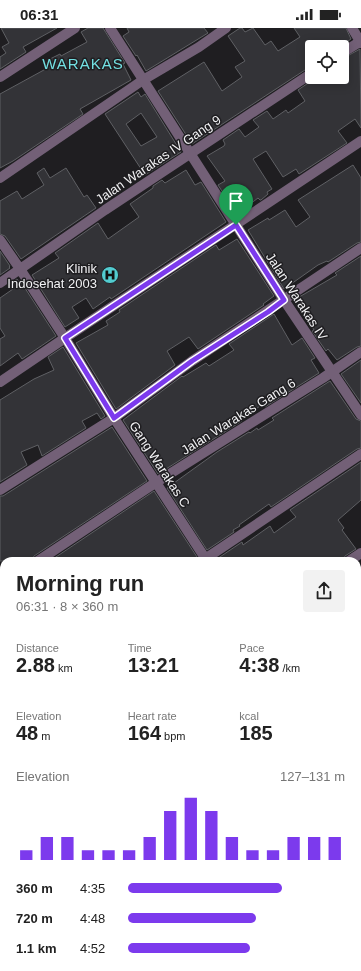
<!DOCTYPE html>
<meta charset="utf-8">
<style>
body{margin:0;font-family:Arial,sans-serif;background:#f2f2f2;color:#222;height:100vh;display:flex;flex-direction:column;font-size:15px;white-space:nowrap}
*{box-sizing:border-box;margin:0}
p{font-size:13px;color:#767676}
.icon{flex:none;width:22px;height:22px;fill:none;stroke:currentColor;stroke-width:2;stroke-linecap:round;stroke-linejoin:round}
.map{position:relative;flex:1;overflow:hidden}
.panel{position:absolute;left:0px;top:529px;width:361px;height:414px;display:flex;flex-direction:column;background:#fff;border-radius:12px 12px 0 0;box-shadow:0 2px 10px #0003}
.panel>*{flex:none}
.tools{position:absolute;left:305px;top:12px;display:grid;gap:8px}
.tools a{display:grid;place-items:center;width:44px;height:44px;border-radius:4px;background:#fff;box-shadow:0 2px 10px #0003;font-size:20px}
.pin{position:absolute;display:grid;place-items:center;width:34px;height:34px;color:#fff;margin:-41px -17px;border-radius:50% 50% 50% 0;rotate:-45deg;box-shadow:0 0 4px #0007}
.pin .icon{rotate:45deg}
.round{display:grid;place-items:center;flex:none;width:42px;height:42px;border-radius:4px;background:#f2f2f2}
.summary{display:flex;align-items:center;justify-content:space-between;height:68px;padding:0 16px}
h1{font-size:22px;font-weight:600;line-height:30px}
.stats{display:grid;grid-template-columns:repeat(3,1fr);gap:6px;height:68px;padding:4px 16px}
.stats div{display:grid;align-content:center}
.stats b{font-size:20px;font-weight:600}
.stats small{font-size:11px;font-weight:400}
.stats p{font-size:11px}
.chart{height:112px;padding:8px 16px}
.chart p{display:flex;justify-content:space-between}
.chart svg{width:100%;height:72px;margin-top:4px;stroke:#7c3aed;stroke-width:6}
ul{padding:0 16px;list-style:none;font-size:13px}
li{display:grid;grid-template-columns:64px 48px 1fr;align-items:center;height:30px}
li i{height:10px;border-radius:5px;background:#7c3aed}
.status{display:flex;justify-content:space-between;align-items:center;height:28px;padding:0 20px;background:#fff;direction:ltr}
.status svg{height:11px;fill:currentColor}
.map>svg:first-child{display:block}
.building{fill:#333337;stroke:#5f6064;fill-rule:evenodd}
.lines{fill:none;stroke-linecap:round;stroke-linejoin:round}
.minor{stroke:#736077;stroke-width:10}
.tertiary{stroke:#736077;stroke-width:10}
.route-casing{stroke:#fff;stroke-width:8}
.route{stroke:#7c3aed;stroke-width:5}
.labels{text-anchor:middle;stroke-width:3;stroke-linejoin:round;paint-order:stroke}
.street-label{font-size:13px;fill:#f2f2f4;stroke:#1f1e21}
.poi-label{font-size:13px;fill:#f2f2f4;stroke:#1f1e21;text-anchor:end}
.quarter-label{font-size:15px;letter-spacing:1px;fill:#73e0e2;stroke:#1f1e21}
</style>
<div class="status"><b>06:31</b><svg viewBox="0 0 49 12"><path d="M0 12V9h3v3zM5 12V6h3v6zM10 12V3h3v9zM15 12V0h3v12zM26 1h20v11H26zM47 4h2v5h-2z"/></svg></div>
<div class="map">
<svg width="361" height="943" viewBox="0 0 361 943">
<rect width="100%" height="100%" fill="#1f1e21"/>
<path class="building" d="M1,0h56l-34,19 3,5 -26,17v-12l6,-4 -4,-6 7,-4z
M88,0h15l22,35 -2,1 8,16 -51,29 3,5 -70,47 -13,7v-74l53,-29 -3,-6 10,-5 1,2 26,-14 -6,-10z
M127,0h77l4,5 -62,38 -9,-16 -1,1 -13,-20 6,-4z
M240,0h2l3,4 8,-4 12,17 6,-4 7,10 22,-14 -6,-9h52l5,11 -12,8h-27v20l-4,1 -116,76 -34,-53 46,-29 18,29 20,-14 -7,-10 10,-6 -17,-25z
M360,21l1,79 -6,-9 -17,12 9,12 -48,31 -3,-5 -13,8 -17,-26 -13,8 19,30 -5,3 1,2 -7,6h-1l-2,-2 -21,16 -19,-29 7,-4 -18,-25 17,-10 1,-2 -2,-4 16,-11 6,8 14,-10 -6,-7 14,-9 6,8 13,-9 2,3 17,-12 -7,-11 19,-13h25v-18z
M138,64l3,5 4,-3 36,58 -36,23 -40,-61zM141,85l16,24 -16,9 -15,-22z
M353,137l8,13v64l-4,1 -29,19 -1,-1 -9,4 -34,24 -36,-59 20,-12 1,2 16,-10 11,17 14,-10 -12,-17z
M44,140l6,10 16,-10 18,29 3,-2 9,13 -75,51 -16,-23 -5,-2v-33l17,-10 5,8 22,-14 -7,-12z
M186,142l9,15 6,-3 25,40 -115,77 -1,-2 -17,12 -7,-11 -14,9 7,11 -14,9 -33,-52 27,-17 -4,-5 43,-30 10,16 31,-22 -9,-13 23,-16v-2l9,-6 3,3z
M237,211l37,57 -11,8 1,1 -66,44 -9,-12 -22,14 8,14 -59,44 -40,-66 32,-18 -2,-4 14,-9 -1,-2 97,-65 3,5z
M0,223l10,15 -1,1 1,1 -10,7z
M361,228v90l-4,1 -20,13 -9,-11 -2,2 -14,-20 2,-1 -12,-21 -1,1 -7,-10 43,-25 -2,-2z
M17,251l3,4 1,-1 35,54 -34,23 -4,-6 -18,13v-27l5,-3 -5,-8v-30l13,-9 -3,-5z
M274,286l18,31 10,-7 13,20 -4,2 8,13 -54,34 -2,-3 -22,15 1,2 -84,53 -35,-54 59,-44 1,1 23,-14 3,3 25,-16 -5,-6z
M63,319l42,69 -4,3 -4,-6 -15,8 4,7 -44,28 -4,-11 -17,7 6,13 -27,17v-82l34,-21 20,-9 -6,-13z
M361,332v43l-20,-29z
M330,353l26,38 5,2v27l-4,1 -86,58 -2,-3 -30,21 1,1 -7,4 1,2 -27,18 -40,-62 50,-36 32,-20 1,1 7,-5 1,2 16,-10 -2,-2z
M112,399l35,54 -113,75 -2,5h-32v-65h3z
M361,434v38l-23,20 6,8 -2,2 14,19 -11,7 -2,5h-129l28,-19 1,3 27,-19 4,7 22,-16 -6,-7z
M154,463l43,66 -1,4 -2,-3 -6,3h-138z"/>
<g class="lines">
<path class="minor" d="M352,0l9,15
M342,25l19,-12
M0,49l75,-49
M0,150l143,-98 56,-33 27,-19
M0,212l20,29 45,69 49,80 93,143
M0,255l105,-73 207,-137
M0,462l114,-72 78,-57 169,-113
M38,533l114,-76 171,-107 38,-26
M202,533l159,-107
M349,533l12,-8
M0,557l4,-2
M357,628l4,-3
M0,661l4,-3
M357,729l4,-3
M0,763l4,-3
M357,765l4,6
M357,832l4,-3
M0,866l4,-2
M37,943l6,-4
M190,943l6,-4"/>
<path class="tertiary" d="M110,0l174,272 77,115
M0,354l65,-44 296,-197
M354,943l7,-5"/>
</g>
<g class="lines">
<g class="route-casing">
<path id="route" d="M236,197l48,75 -16,12 -76,49 -78,57 -49,-80z"/>
</g>
<use href="#route" class="route"/>
</g>
<defs>
<g id="hospital-disc" transform="scale(0.9)"><circle r="9.5" fill="#52ccd0" stroke="#1f1e21"/><path d="M-5-5h3v3.5h4V-5h3V5h-3V1.5h-4V5h-3Z" fill="#111"/></g>
</defs>
<g fill-rule="evenodd">
<use href="#hospital-disc" x="110" y="247"/>
</g>
<g class="labels">
<g class="street-label">
<text transform="translate(158 131) rotate(-34)" y="5">Jalan Warakas IV Gang 9</text>
<text transform="translate(297 268) rotate(57)" y="5">Jalan Warakas IV</text>
<text transform="translate(238 388) rotate(-32)" y="5">Jalan Warakas Gang 6</text>
<text transform="translate(160 436) rotate(57)" y="5">Gang Warakas C</text>
</g>
<g class="poi-label">
<text x="97" y="245">Klinik<tspan x="97" dy="15">Indosehat 2003</tspan></text>
</g>
<g class="quarter-label">
<text x="83" y="41">WARAKAS</text>
</g>
</g>
</svg>
<div class="tools">
<a><svg class="icon" aria-label="locate" viewBox="0 0 24 24"><circle cx="12" cy="12" r="6"/><path d="M12 2v4M12 18v4M2 12h4M18 12h4"/></svg></a>
</div>
<div class="pin" style="left:236px;top:197px;background:#1e9e55"><svg class="icon" aria-label="arrive" viewBox="0 0 24 24"><path d="M6 21V4h12l-3 4 3 4H6"/></svg></div>
<section class="panel">
<div class="summary"><div><h1>Morning run</h1><p>06:31 · 8 × 360 m</p></div><a class="round"><svg class="icon" aria-label="share" viewBox="0 0 24 24"><path d="M12 15V3M7 8l5-5 5 5M5 13v7h14v-7"/></svg></a></div>
<div class="stats">
<div><p>Distance</p><b>2.88<small> km</small></b></div>
<div><p>Time</p><b>13:21</b></div>
<div><p>Pace</p><b>4:38<small> /km</small></b></div>
</div>
<div class="stats">
<div><p>Elevation</p><b>48<small> m</small></b></div>
<div><p>Heart rate</p><b>164<small> bpm</small></b></div>
<div><p>kcal</p><b>185</b></div>
</div>
<div class="chart"><p><span>Elevation</span>127–131 m</p>
<svg viewBox="0 0 160 44" preserveAspectRatio="none"><path d="M5 44V38M15 44V30M25 44V30M35 44V38M45 44V38M55 44V38M65 44V30M75 44V14M85 44V6M95 44V14M105 44V30M115 44V38M125 44V38M135 44V30M145 44V30M155 44V30"/></svg>
</div>
<ul>
<li><b>360 m</b>4:35<i style="width:71%"></i></li>
<li><b>720 m</b>4:48<i style="width:59%"></i></li>
<li><b>1.1 km</b>4:52<i style="width:56%"></i></li>
</ul>
</section>
</div>
